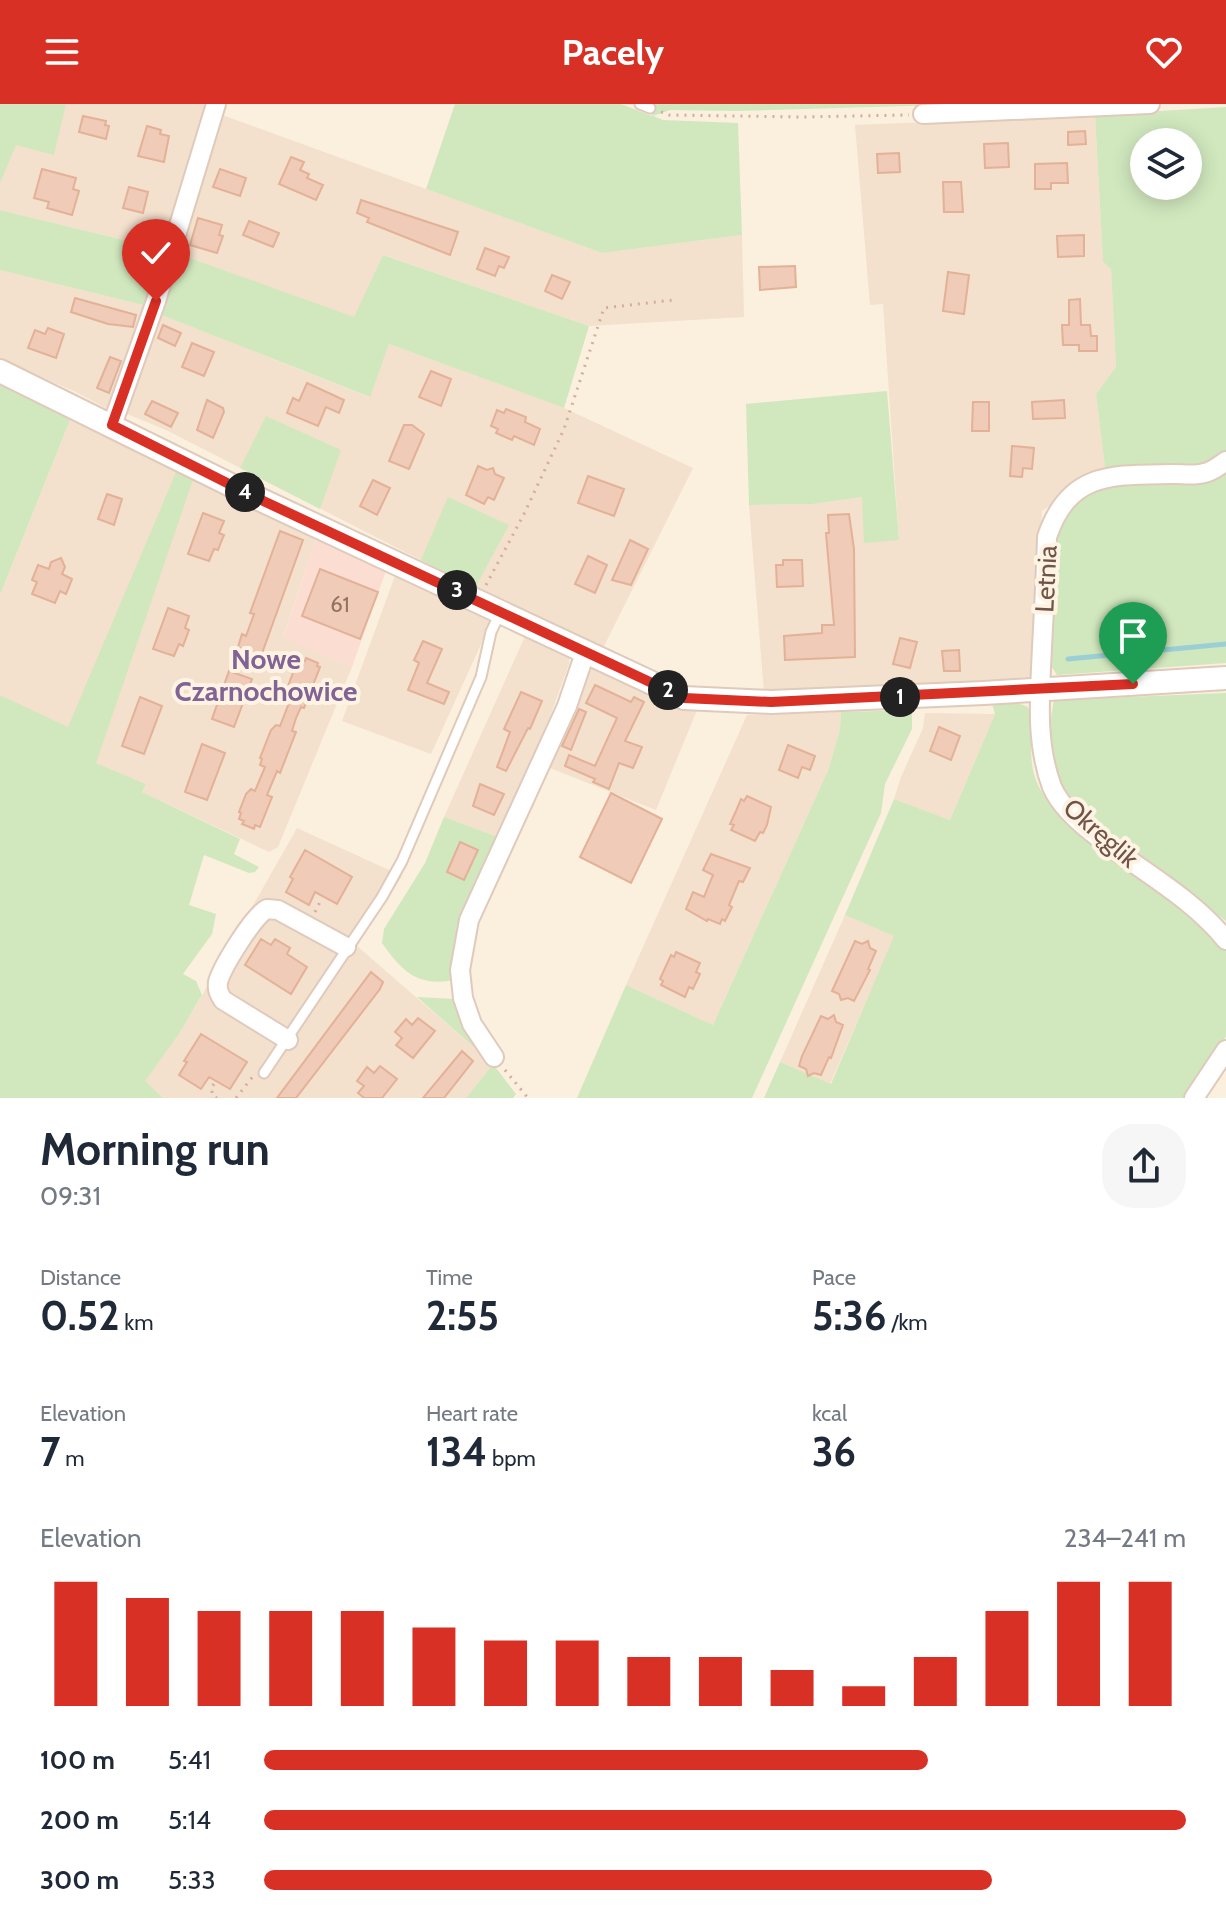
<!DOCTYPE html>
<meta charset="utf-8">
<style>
body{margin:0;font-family:Cabin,sans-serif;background:#f6f6f7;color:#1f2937;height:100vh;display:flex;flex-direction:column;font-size:30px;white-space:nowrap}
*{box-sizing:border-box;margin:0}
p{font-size:26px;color:#747a83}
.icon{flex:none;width:44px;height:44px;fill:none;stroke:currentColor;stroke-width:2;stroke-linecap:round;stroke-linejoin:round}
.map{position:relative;height:994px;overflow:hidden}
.sheet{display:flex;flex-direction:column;background:#fff;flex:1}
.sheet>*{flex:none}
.tools{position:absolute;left:1130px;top:24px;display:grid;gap:16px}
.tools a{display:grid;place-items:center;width:72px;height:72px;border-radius:50%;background:#fff;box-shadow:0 4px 20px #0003;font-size:40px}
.pin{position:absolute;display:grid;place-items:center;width:68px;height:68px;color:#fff;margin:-82px -34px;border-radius:50% 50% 50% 0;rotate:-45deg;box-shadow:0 0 8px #0007}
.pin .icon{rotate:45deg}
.km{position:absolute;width:40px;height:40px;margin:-20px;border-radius:50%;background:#222;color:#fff;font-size:22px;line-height:40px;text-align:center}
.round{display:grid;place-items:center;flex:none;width:84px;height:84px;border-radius:32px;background:#f6f6f7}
.overview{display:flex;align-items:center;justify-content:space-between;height:136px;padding:0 40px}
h1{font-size:44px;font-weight:800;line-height:60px}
.metrics{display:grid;grid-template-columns:repeat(3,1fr);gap:12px;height:136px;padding:8px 40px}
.metrics div{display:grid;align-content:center}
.metrics b{font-size:40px;font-weight:800}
.metrics small{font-size:22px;font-weight:400}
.metrics p{font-size:22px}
.chart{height:224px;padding:16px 40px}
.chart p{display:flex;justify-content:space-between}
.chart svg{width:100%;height:144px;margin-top:8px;stroke:#d93025;stroke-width:6}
ul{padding:0 40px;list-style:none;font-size:26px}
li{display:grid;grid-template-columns:128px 96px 1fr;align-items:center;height:60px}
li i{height:20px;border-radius:10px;background:#d93025}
header{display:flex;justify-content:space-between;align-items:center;height:104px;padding:0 40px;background:#d93025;color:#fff;font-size:36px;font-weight:800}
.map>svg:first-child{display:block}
.residential{fill:#f3e0cd}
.commercial{fill:#fcddd2}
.green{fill:#d1e8be;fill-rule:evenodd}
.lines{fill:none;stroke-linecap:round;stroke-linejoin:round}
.stream{stroke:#9bcfd5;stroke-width:5}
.building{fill:#f0cbb7;stroke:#e3b197;stroke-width:2}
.service-casing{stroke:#dfcabb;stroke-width:13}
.minor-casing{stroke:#dfcabb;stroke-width:22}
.tertiary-casing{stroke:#dfcabb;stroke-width:26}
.path{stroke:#d4ae9b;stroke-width:3;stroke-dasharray:2 6;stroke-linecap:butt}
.service{stroke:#fff;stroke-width:9}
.minor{stroke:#fff;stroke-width:18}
.tertiary{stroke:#fff;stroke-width:22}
.route-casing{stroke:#fff;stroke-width:16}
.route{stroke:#d93025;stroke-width:10}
.labels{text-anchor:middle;stroke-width:8;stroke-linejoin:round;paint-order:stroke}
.number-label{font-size:22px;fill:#917263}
.street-label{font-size:26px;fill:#715447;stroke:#fff3e4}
.neighbourhood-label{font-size:28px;font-weight:bold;fill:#816394;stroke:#fff3e4}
</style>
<header><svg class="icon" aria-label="menu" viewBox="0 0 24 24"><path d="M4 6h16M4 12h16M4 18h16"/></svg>Pacely<svg class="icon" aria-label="heart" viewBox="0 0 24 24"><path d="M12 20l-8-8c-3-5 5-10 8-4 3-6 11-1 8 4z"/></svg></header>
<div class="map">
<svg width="1226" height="994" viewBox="0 0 1226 994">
<rect width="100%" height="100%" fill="#fbefde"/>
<path class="residential" d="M0,0h208l-47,145 -161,-39z
M222,11l380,138 140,-18 2,82 -155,9 -205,-71 -30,63 -178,-65z
M1095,11l8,147 8,7 5,98 -20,27 9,74 -63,43 -9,167 -269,15 -15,-188 64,-1 49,-7 37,43 -16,-236 -13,1 -15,-180z
M0,166l147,36 -41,102 -30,-16 -76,-33z
M159,210l210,83 20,-53 175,64 129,60 -92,184 -433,-221 -43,-18z
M70,316l247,116 -34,101 69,30 -74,180 -9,5 -127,-60 4,-8 -50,-21 -29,-35 -67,-33v-100z
M396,469l96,47 -61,134 -89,-33z
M526,530l43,22v8l-28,77 -43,96 -54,-20z
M587,560l110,46 -41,100 -111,-44z
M841,608l-1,17 -11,39 -116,257 -87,-40 121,-270z
M925,609l70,1 -45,106 -56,-21 7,-22 22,-49z
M297,724l105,48 -45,70 136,118 -27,34h-303l-19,-17 52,-75z
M845,811l50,21 -65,148 -50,-22z"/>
<path class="commercial" d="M317,432l70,32 -35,99 -69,-29z"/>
<path class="green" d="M0,0h66l-12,51 -38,-10 -16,38z
M455,0h166l31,12 3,-12h319l-235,7 -69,-1 -17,6 10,4 75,3 4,112 -140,18 -176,-64z
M1226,3v343c-33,27 -81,18 -121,18l-9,-74 20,-27 -5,-98 -8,-7 -8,-147zM1144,38h44v44h-44z
M0,106l161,39 -14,57 -147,-36z
M176,149l178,64 29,-62 206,71 -25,82 -175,-64 -19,53 -211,-83z
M0,279l70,37 -70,175z
M887,287l12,149 -35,3 -2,-46 -49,7 -64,1 -3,-101z
M266,312l75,34 -21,59 -80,-41z
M177,366l17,7 -98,286 50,21 -4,8 98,47 -6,15 25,13 -4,5 -6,1 -45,-18 -15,50 27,9 -4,20 -29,40 13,7 6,14 -24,40 -33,46 18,17h-163v-403l68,32z
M1226,369v190l-169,12 -9,-14 5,-125 16,-31 27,-18 22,-5 95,-3z
M448,393l61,28 -34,63 -54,-28z
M1226,589v228l-125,-92 -35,-30 -11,-28 -6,-43 5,-28z
M1018,599l10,4c6,21 0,45 6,67 14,54 113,97 155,134 13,12 25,27 37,40v88l-37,62h-425l16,-36 51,22 63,-148 -49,-21 49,-116 56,21 45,-106 -3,-10z
M912,606v19l-27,55 -4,29 -129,285h-175l49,-113 87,40 116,-257 11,-39 1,-17z
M444,713l54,20 -44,143c-37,7 -52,-9 -72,-37l2,-14 41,-66z
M417,893l38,2 30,58z
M493,960l23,30 -3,4h-47z"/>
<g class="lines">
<path class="stream" d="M1068,555l158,-15"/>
</g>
<path class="building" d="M83,12l23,5 -1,4 4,1 -3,13 -27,-7z
M147,22l14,4 -1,4 9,2 -5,26 -26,-6z
M1085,27l1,13 -18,1v-13z
M1008,39l1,24 -24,1 -1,-24z
M899,49l1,19 -22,1 -1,-19z
M291,53l13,5 -4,8 9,4 -2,4 16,7 -7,15 -37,-16z
M1067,59l1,20h-17v6h-16v-25z
M42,65l34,9 -3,11 6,2 -7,24 -25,-7 2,-6 -15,-4z
M220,65l26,9 -6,18 -27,-9z
M943,78h18l2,30h-19z
M129,83l19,5 -5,21 -20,-5z
M361,96l97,32 -8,23 -83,-33 2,-4 -12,-5z
M198,114l24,7 -3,10 4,1 -6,17 -27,-8z
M249,117l30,12 -6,14 -30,-12z
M1084,131v21l-26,1 -1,-21z
M485,144l24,9 -5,11 -5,-2 -4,10 -18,-7z
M795,162l1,21 -36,3 -1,-23z
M948,168l21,3 -5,39 -21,-3z
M552,171l18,7 -8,17 -17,-8z
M75,194l61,17 -3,12 -25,-3 -37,-12z
M1080,195l1,26h9l1,11h6v15h-18v-6h-16l-1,-20h7v-25z
M163,221l18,8 -6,13 -17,-8z
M48,224l16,6 -8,24 -28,-10 7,-18 10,4z
M192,239l22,9 -10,24 -22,-9z
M110,253l11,4 -12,32 -12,-5z
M431,267l20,8 -10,27 -22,-9z
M307,279l37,17 -5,13 -13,-6 -8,19 -31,-13 6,-15 6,3z
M207,296l16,8 1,4 -11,26 -16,-8z
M1064,296l1,18 -32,1 -1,-17z
M152,297l26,12 -7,14 -26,-13z
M973,298h16v29h-17z
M506,305l20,8 -1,5 15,7 -6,16 -20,-9 -2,4 -16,-7 2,-4 -7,-3 6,-16 7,3z
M404,321h8l12,9 -15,35 -20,-8z
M1012,342l22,2 -2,21 -9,-1 -1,9 -12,-1z
M478,362l9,4 6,-2 2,6 9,4 -10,22 -6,-3 -4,7 -18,-9z
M588,372l36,13 -10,27 -36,-13z
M373,376l17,8 -13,27 -17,-9z
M107,390l15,5 -8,26 -16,-6z
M203,409l21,8 -5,12 5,2 -3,7 -3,8 -4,-1 -5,12 -21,-7z
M849,410l5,35 1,108 -70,3 -1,-24 38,-3v-8h12l-8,-92h3l-1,-18z
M280,427l23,9 -42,116 -23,-9 4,-13 4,2 8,-22 -4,-1z
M630,436l18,9 -17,36 -19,-5z
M588,452l19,9 -12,28 -20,-9z
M61,454l4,9 -3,7 10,5 -6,15 -6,-3 -5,12 -23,-9 5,-12 -5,-2 6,-15 11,4 2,-7z
M783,456h19l1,26 -26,1 -1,-22h7z
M320,465l58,23 -18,47 -58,-23z
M168,504l21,8 -4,12 4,2 -6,16 -4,-2 -5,12 -21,-7z
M900,534l17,4 -7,26 -17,-4z
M423,537l19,8 -15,34 22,9 -5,12 -36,-14 11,-27 -5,-3z
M959,546l1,21h-16l-2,-20z
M306,554l12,5 -1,3 3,1 -16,41 -3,-1 -5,11 -4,13 4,1 -16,41 -3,-2 -10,24 5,2 -12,30 -5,-2 -1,4 -12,-5 2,-3 -5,-2 2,-6 -2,-1 7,-18 5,-5 4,2 10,-24 -5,-2 2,-6 -2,-1 11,-28 5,-5 4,1 9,-23 -4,-2 2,-6 -2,-1 11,-29 4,-5 5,1z
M229,567l23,8 -18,48 -22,-8z
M595,581l36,17 3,-5 10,5 -19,39 17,6 -9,21 -14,-5 -10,26 -16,-7 2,-3 -30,-13 4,-11 26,11 22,-48 -31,-15z
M521,588l21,9 -12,28 -2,-1 -22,43 -9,-4 13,-35 -6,-3z
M140,593l22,9 -18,48 -22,-8z
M579,605l7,3 -15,38 -9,-4z
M939,623l21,9 -9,24 -21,-9z
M202,640l23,9 -18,47 -22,-8z
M788,641l27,11 -5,14 -8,-3 -4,11 -19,-8z
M480,680l24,10 -10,21 -21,-9z
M611,689l51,26 -31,64 -51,-26z
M747,692l24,11 -4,18 -4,8 -3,-1 -5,9 -24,-11 3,-5 -4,-1 6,-13 5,-12 3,2z
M460,738l18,8 -14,30 -17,-8z
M305,746l47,27 -15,27 -22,-12 -6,13 -23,-13 7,-13 -3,-2z
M711,750l39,14 -7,14 -4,-1 -10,24 3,2 -7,14 -3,-2 -2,5 -12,-5 -1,2 -21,-12 7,-17 11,5 9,-22 -10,-5z
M261,835l10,6 4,-6 15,9 -3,6 20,13 -16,27 -46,-29z
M855,837l7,3 6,-3 2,7 6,3 -8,18 2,1 -16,31 -6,-3 -7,2 -2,-6 -7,-3z
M676,848l24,11 -4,9 4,2 -7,15 -4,-2 -4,10 -24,-12 2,-4 -3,-2 11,-24 3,2z
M371,868l12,10 -3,7 -84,109h-19z
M834,911l2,7 7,3 -12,33 -2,-1 -8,18 -7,-2 -6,3 -2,-7 -7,-3 3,-10 19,-40 7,3z
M418,914l17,13 -22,27 -17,-13 6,-7 -7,-6 11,-13 6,6z
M201,930l46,28 -17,27 -21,-12 -8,12 -22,-14 8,-13 -3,-1z
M462,947l11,10 -29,37h-21z
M380,962l17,13 -15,19h-18l-6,-5 6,-7 -7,-5 10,-14 7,6z"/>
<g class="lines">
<g class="service-casing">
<path id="service" d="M640,0l10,4
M264,969l118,-176 20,-36 79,-184 10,-45 9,-19"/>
</g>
<g class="minor-casing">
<path id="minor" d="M923,10l227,-10
M112,321l44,-124 60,-197
M1226,357c-6,4 -14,11 -22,12 -9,3 -21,1 -31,1 -60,1 -104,-3 -126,63 -1,37 -3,73 -5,110 -2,47 -7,95 10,140 9,21 32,40 50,53 42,33 90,58 124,100
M288,936l-65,-40c-4,-6 -6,-10 -5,-18 4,-15 36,-67 49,-73l11,1 68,37
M494,953l-22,-33 -9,-26 -3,-28 9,-50 98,-214 18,-53
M1194,994l32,-48"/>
</g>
<g class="tertiary-casing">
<path id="tertiary" d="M0,267l257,127 427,200 87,4 213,-9 242,-15"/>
</g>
<path class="path" d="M661,8l8,3 131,2 109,-2
M486,481l38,-71 40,-85 40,-121 69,-8
M315,808l5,-10
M505,966l23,28
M214,980l-3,4 2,8 4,2
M236,994l18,-23"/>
<use href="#service" class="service"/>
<use href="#minor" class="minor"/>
<use href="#tertiary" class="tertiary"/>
</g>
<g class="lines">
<g class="route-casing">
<path id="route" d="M156,197l-44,124 145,73 427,200 87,4 362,-18"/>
</g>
<use href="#route" class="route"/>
</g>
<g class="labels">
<g class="number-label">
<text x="340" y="508">61</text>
</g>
<g class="street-label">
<text transform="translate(1046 475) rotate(-87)" y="9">Letnia</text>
<text transform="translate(1101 729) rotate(41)" y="9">Okręglik</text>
</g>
<g class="neighbourhood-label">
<text x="266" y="565">Nowe<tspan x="266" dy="32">Czarnochowice</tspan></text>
</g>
</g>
</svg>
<div class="tools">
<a><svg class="icon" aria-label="layers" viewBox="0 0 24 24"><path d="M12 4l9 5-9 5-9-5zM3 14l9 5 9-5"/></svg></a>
</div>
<div class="pin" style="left:1133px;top:580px;background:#1e9e55"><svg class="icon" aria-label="arrive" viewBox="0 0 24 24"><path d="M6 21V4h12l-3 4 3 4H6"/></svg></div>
<div class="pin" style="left:156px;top:197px;background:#d93025"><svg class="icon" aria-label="check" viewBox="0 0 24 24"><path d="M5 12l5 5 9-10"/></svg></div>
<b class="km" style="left:900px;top:593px">1</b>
<b class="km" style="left:668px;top:586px">2</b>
<b class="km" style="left:457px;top:486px">3</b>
<b class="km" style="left:245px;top:388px">4</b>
</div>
<section class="sheet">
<div class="overview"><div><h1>Morning run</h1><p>09:31</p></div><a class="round"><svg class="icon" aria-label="share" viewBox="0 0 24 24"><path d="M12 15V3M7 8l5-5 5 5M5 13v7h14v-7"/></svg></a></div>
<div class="metrics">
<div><p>Distance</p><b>0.52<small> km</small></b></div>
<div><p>Time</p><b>2:55</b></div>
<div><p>Pace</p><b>5:36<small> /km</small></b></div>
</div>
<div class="metrics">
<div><p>Elevation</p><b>7<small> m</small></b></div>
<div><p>Heart rate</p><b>134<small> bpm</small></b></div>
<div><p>kcal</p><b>36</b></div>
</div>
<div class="chart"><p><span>Elevation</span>234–241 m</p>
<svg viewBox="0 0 160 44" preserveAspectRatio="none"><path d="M5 44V6M15 44V11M25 44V15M35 44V15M45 44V15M55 44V20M65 44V24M75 44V24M85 44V29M95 44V29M105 44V33M115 44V38M125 44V29M135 44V15M145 44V6M155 44V6"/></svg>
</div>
<ul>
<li><b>100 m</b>5:41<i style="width:72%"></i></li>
<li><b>200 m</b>5:14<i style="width:100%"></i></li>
<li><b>300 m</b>5:33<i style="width:79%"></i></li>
</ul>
</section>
